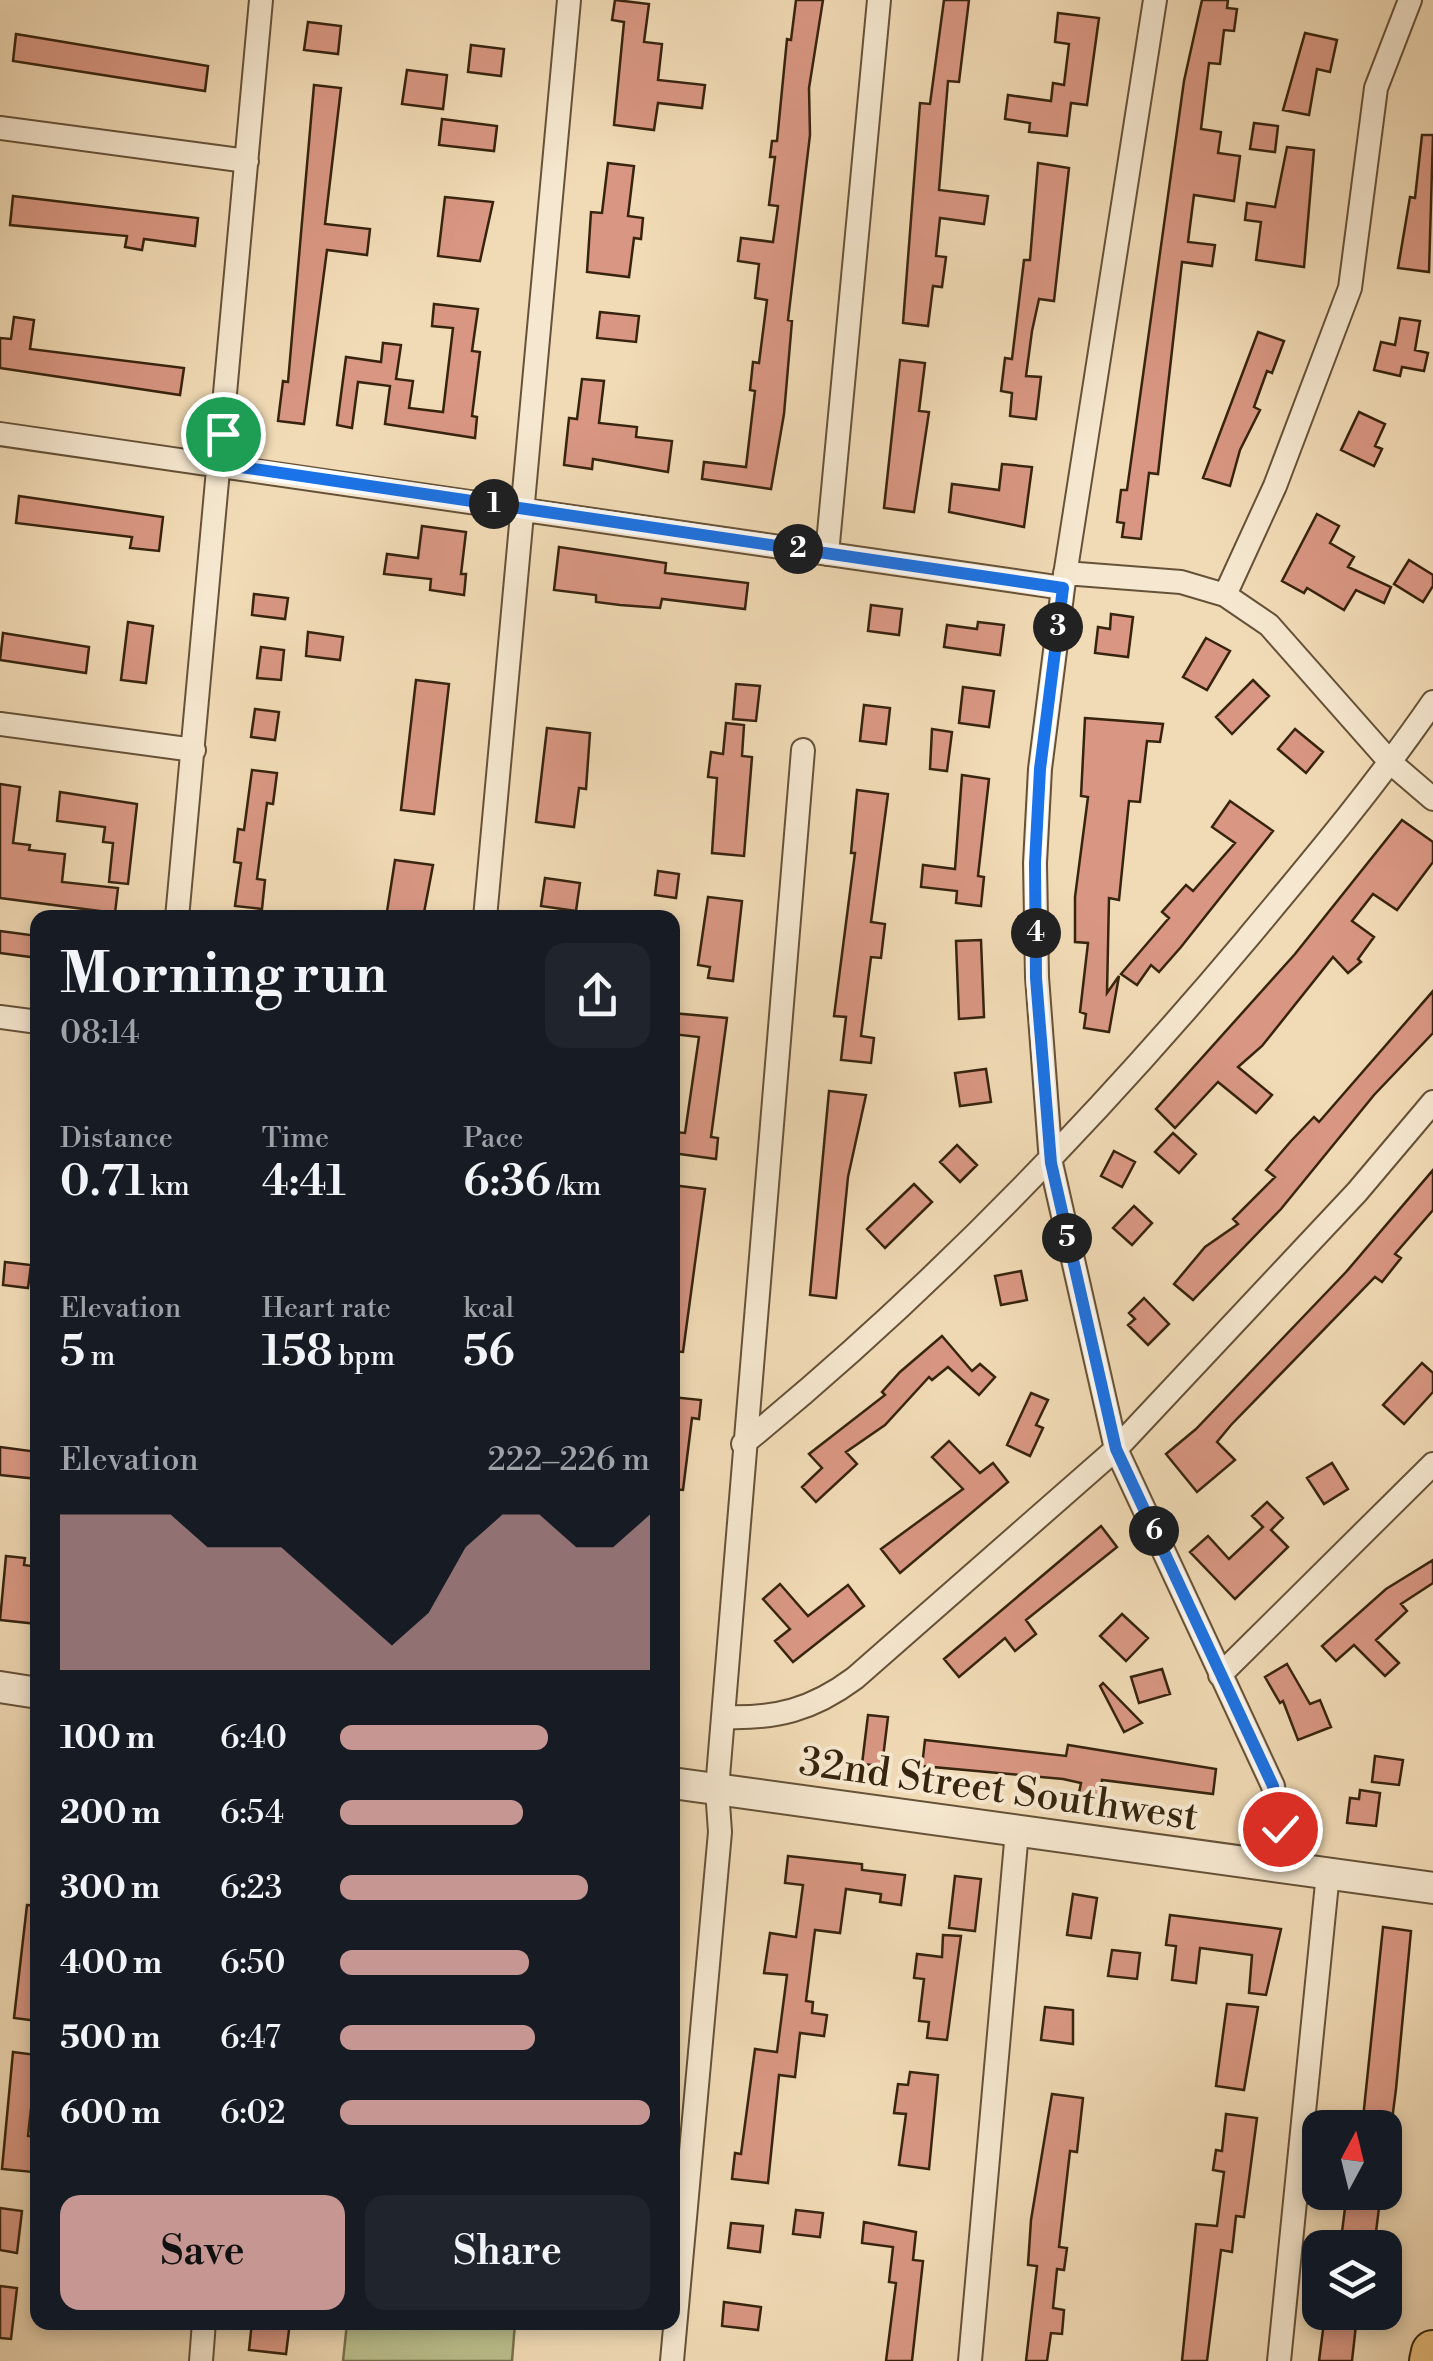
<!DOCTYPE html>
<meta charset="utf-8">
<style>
body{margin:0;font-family:"Libre Bodoni",serif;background:#20242c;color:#f1f3f6;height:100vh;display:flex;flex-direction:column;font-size:38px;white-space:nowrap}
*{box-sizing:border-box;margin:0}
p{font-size:32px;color:#9ea1a6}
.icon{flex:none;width:55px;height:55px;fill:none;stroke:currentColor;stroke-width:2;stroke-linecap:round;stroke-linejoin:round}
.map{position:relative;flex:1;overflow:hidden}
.sheet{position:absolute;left:30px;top:910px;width:650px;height:1420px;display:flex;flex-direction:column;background:#171b24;border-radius:20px;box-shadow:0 5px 15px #0003}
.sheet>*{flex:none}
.needle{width:65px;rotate:7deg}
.controls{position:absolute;left:1302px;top:2110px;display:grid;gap:20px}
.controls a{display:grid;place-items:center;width:100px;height:100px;border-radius:20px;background:#171b24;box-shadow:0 5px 15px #0003;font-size:50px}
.pin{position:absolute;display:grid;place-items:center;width:85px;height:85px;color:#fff;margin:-42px;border:5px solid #fff;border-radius:50%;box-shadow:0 2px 10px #0007}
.km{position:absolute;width:50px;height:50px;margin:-25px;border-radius:50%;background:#222;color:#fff;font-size:28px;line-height:50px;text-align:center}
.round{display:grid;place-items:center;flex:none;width:105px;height:105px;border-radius:20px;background:#20242c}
.overview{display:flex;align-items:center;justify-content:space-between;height:170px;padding:0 30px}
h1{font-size:55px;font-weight:600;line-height:75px}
.figures{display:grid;grid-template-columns:repeat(3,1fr);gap:15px;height:170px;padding:10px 30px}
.figures div{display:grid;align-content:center}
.figures b{font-size:42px;font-weight:600}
.figures small{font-size:28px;font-weight:400}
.figures p{font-size:28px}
.chart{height:280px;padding:20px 30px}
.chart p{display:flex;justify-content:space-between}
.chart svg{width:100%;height:180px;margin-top:10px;fill:#c59692;opacity:.7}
.cta{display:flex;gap:20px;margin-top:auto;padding:20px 30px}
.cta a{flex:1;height:115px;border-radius:20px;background:#c59692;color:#111;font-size:40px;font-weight:600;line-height:115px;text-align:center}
.cta a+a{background:#20242c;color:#f1f3f6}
ul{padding:0 30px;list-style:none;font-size:32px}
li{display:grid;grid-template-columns:160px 120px 1fr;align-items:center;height:75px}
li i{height:25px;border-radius:12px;background:#c59692}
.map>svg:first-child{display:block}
.green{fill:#bbc08d;stroke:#79724e;stroke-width:2.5}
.building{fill:#d99783;stroke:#37240e;stroke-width:2.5}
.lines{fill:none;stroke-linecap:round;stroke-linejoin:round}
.minor-casing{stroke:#665238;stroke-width:26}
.tertiary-casing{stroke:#665238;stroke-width:34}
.motorway-casing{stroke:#37240e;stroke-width:46}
.minor{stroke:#f6e8d0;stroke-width:22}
.tertiary{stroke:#f6e8d0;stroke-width:30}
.motorway{stroke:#e8be7b;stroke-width:42}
.route-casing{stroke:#fff;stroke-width:20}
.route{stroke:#1a73e8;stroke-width:12}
.labels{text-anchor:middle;stroke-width:8;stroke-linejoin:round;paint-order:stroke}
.street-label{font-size:40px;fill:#37240e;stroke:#f6e8d0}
</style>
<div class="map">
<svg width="1433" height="2361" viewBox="0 0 1433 2361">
<rect width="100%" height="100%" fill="#f1dbb6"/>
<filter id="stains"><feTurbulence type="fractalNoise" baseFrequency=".002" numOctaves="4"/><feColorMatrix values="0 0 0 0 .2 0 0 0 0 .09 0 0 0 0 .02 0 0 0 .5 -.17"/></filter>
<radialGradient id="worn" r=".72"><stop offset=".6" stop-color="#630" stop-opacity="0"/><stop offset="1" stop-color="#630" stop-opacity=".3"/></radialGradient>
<path class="green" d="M347,2323h168l-3,38h-169z"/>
<path class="building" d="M615,0l34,4 -5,38 18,2 -4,36 47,5 -3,23 -44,-5 -4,27 -40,-5 10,-103 -12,-2z
M796,0h27l-14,88 1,47 -22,185 4,1 -8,93 -13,75 -69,-10 2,-17 42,5 9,-76 -5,-1 3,-28 6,1 8,-63 -12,-2 4,-34 -21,-3 3,-23 32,4 5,-36 -9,-1 6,-48h-5l2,-16h5l10,-102 4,1z
M944,0h25l-10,82 -11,-1 -9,109 49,6 -4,28 -44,-6 -4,38 10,1 -4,30 -9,-1 -5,40 -25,-3 17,-220 10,1z
M1202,0h26l-1,8 10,1 -3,22 -10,-1 -4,34 -11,-1 -8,66 20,3 -3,21 22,3 -6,45 -40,-6 -6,47 27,3 -3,21 -30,-4 -24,212 -9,-1 -8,66 -19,-2 2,-14 -7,-1 4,-32h6l57,-409z
M1058,13l41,5 -12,87 -16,-2 -4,33 -38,-4 1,-9 -25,-4 3,-24 43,6 2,-18 11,2 5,-41 -14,-2z
M308,22l33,4 -3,28 -34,-4z
M1305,33l32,7 -7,32 -13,-3 -8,46 -26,-5z
M16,34l192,32 -3,25 -192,-30z
M471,45l33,4 -3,27 -33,-4z
M407,70l40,5 -4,34 -41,-5z
M314,85l27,3 -16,136 45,5 -3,26 -40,-5 -23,174 -26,-3 5,-40 5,1z
M442,119l55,7 -3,25 -55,-6z
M1254,123l24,3 -3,26 -25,-3z
M1422,135h11l-4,137 -31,-4 12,-71 5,1z
M1287,147l27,3 -10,117 -48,-7 5,-38 -16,-2 2,-17 28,4z
M608,163l26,3 -6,50 15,2 -2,21 -7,-1 -5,39 -42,-5 4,-60 11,1z
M1038,163l31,5 -15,133 -15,-2 -7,32 -6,45 15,1 -5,42 -26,-3 2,-23 -11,-2 4,-33 7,1 12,-99h6z
M13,196l185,22 -3,28 -51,-7 -2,11 -17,-3 2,-11 -117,-11z
M445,197l48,5 -13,59 -42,-5z
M434,304l44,5 -6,42 8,1 -8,64 5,1 -2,21 -90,-14 5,-38 -32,-4 -6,46 -15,-3 9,-68 35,5 2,-19 18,2 -5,34 17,2 -4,27 34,4 10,-84 -21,-2z
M600,312l39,4 -3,26 -39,-4z
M14,317l20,3 -4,29 154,19 -4,27 -180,-27v-30l11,1z
M1400,318l20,3 -5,29 13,3 -4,18 -22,-4 -2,9 -26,-6 7,-28 14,3z
M1258,332l26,9 -12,32 -5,-2 -13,36 6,3 -20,40 -10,36 -27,-8z
M900,360l25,3 -6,48 10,1 -15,100 -30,-4z
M582,379l22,2 -5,42 38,4 -1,10 36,4 -4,31 -75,-13 -1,10 -28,-4 5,-47 8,1z
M1359,412l26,12 -10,22 7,3 -8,17 -33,-16z
M1002,464l30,3 -8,60 -75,-15 3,-28 47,6z
M19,496l144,21 -4,34 -29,-3 2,-11 -116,-14z
M1317,514l22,12 -9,17 24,14 -6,10 43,20 -7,16 -28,-13 -12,20 -37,-22 -3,5 -22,-12z
M422,526l44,6 -5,42h5l-2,21 -34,-5 1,-11 -47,-5 3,-20 31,4z
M559,547l107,16 -1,10 83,10 -3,26 -83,-10 -2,9 -40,-3 -24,-3v-7l-42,-5z
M1409,560l24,15v11l-10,16 -29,-18z
M254,594l34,4 -3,21 -33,-4z
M871,605l31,4 -3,26 -31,-4z
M1111,614l22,3 -5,40 -33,-4 3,-26 12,2z
M128,622l25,4 -7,57 -25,-3z
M978,622l26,3 -4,30 -56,-8 3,-22 30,4z
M308,632l35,5 -3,23 -34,-4z
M3,633l86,14 -3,26 -86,-13z
M1206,638l24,13 -23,39 -24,-13z
M261,647l23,3 -3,30 -24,-2z
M416,680l33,4 -15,130 -33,-4z
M1253,680l16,16 -37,38 -16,-17z
M736,684l24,2 -4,35 -23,-2z
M963,687l31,4 -5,36 -30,-4z
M864,705l26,3 -4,36 -26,-3z
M255,709l24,3 -4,28 -24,-3z
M1085,718l78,6 -3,18 -13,-1 -7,61 -11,-1 -10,99 -10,-2 -2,95 12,-17 -10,56 -25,-4 2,-14 -6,-2 8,-69 -13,-1v-45l13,-100 -7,-1z
M726,723l18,2 -2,31 10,1 -8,99 -32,-3 5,-75 -9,-1 3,-25 12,2z
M547,728l43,5 -4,56 -7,-1 -5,39 -38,-5z
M932,729l20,3 -5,39 -17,-2z
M1295,729l28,23 -17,21 -28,-24z
M252,770l25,3 -4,31 -6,-1 -10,76 8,1 -3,29 -27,-3 6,-43 -7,-1 4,-33 6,1z
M962,775l27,4 -11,97 6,1 -3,29 -25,-3 1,-12 -36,-4 2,-22 32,4z
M0,784l20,3 -7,56 17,2 -1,5 36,4 -3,28 56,6 -3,25 -115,-15z
M857,790l31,4 -17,128 14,2 -4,34 -10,-1 -10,79 13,2 -3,25 -30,-3 5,-43 -12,-1 21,-163h-4z
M60,792l77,12 -9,80 -19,-2 4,-39 -10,-1 2,-15 -48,-6z
M1230,801l43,30 -92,116 -22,25 -8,-7 -14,20 -16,-11 48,-56 -7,-6 24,-27 7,6 42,-48 -23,-16z
M1402,820l31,22v20l-36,48 -24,-16 -21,27 22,16 -16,22 3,3 -13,11 -15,-16 -71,89 -24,21 34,28 -16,18 -38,-31 -43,46 -19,-19 139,-155z
M395,860l38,5 -10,53h-37z
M658,871l21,3 -3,24 -21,-3z
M545,878l35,5 -4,28 -35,-5z
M708,897l34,4 -9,80 -25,-3 2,-11 -12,-2z
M0,931l38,5v22l-38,-5z
M981,940l3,77 -25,2 -3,-78z
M1433,991v42l-59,62 -93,114 -88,91 -19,-16 31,-37 33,-23 -5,-5 42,-42 -9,-7 25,-29 23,-24 5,5z
M672,1013l55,5 -16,119 7,1 -2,21 -44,-6 2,-21 11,1 14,-96 -27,-3z
M986,1069l5,33 -31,4 -5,-33z
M829,1091l37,4 -18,82 -12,121 -26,-3z
M1173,1133l23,21 -17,19 -24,-21z
M957,1145l20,20 -17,17 -20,-20z
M1114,1151l21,11 -13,25 -21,-11z
M1433,1170v40l-38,44 6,4 -19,24 -7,-5 -144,148 -14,17 18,18 -38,32 -31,-38 30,-25 150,-157z
M914,1184l18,18 -47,46 -18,-19z
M672,1185l33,4 -22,163 -11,-1z
M1134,1206l18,17 -20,22 -19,-17z
M5,1262l26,3 -3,23 -25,-3z
M1021,1271l6,29 -26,5 -6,-29z
M1144,1298l25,26 -21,21 -20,-20 7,-6 -6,-6z
M942,1336l30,35 8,-7 15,13 -16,18 -31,-28 -16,13 -3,-3 -44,48 -39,27 11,12 -41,38 -14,-15 20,-19 -13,-14 76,-59 -3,-3 18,-20z
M1422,1363l11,10v19l-29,32 -21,-19z
M1031,1393l17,7 -12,25 7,3 -13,28 -23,-11z
M672,1397l29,3 -2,19 -7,-1 -9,72 -11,-1z
M949,1441l31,32 13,-10 15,19 -108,91 -19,-24 82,-60 -31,-32z
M0,1447l38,5v27l-38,-4z
M1332,1463l16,26 -24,15 -17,-26z
M1267,1502l16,16 -12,12 17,17 -53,52 -45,-47 18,-16 21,23 34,-32 -11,-11z
M1101,1526l16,21 -91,73 10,14 -21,17 -10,-13 -46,39 -15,-18z
M6,1556l19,2 -1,7 14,2v57l-38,-4z
M1433,1560v23l-32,21 6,7 -31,29 23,23 -14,13 -31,-31 -18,16 -14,-15 64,-57z
M780,1584l28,32 40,-31 16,21 -71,56 -18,-21 15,-12 -27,-30z
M1122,1614l26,24 -22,23 -26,-25z
M1287,1664l23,40 10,-4 11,27 -33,13 -15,-39 -3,2 -15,-26z
M1162,1669l8,25 -31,9 -8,-26z
M1103,1683l39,40 -18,9 -24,-46z
M868,1715l20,2 -6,49 -20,-2z
M925,1740l141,16 2,-11 148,24 -3,25 -111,-14 -2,16 -21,-3 2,-10 -18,-4 -141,-13z
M1375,1756l28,4 -4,25 -27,-3z
M1360,1790l20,3 -4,33 -29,-3 3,-25 9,1z
M788,1856l74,8v6l43,5 -4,30 -21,-3 1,-8 -35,-5 -6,44 -25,-3 -9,71 7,1 -1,11 15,2 -3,21 -24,-3 -5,44 -16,-2 -11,108 -36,-4 3,-26 6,1 14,-105 22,3 10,-77 -23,-2 6,-40 26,4 7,-52 -18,-2z
M955,1876l26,3 -6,52 -26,-3z
M1073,1894l24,4 -6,40 -24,-3z
M27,1905l11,1v115l-24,-3z
M1170,1915l111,14 -15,66 -17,-2 3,-38 -52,-7 -4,35 -24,-3 4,-34 -10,-1z
M1383,1927l28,4 -15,158 -5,39h-29z
M943,1935l18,1 -14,104 -20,-2 2,-16 -10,-1 5,-42 -10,-1 3,-24 25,3z
M1112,1950l28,3 -3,26 -29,-3z
M1227,2004l31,3 -14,83 -28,-4z
M1045,2007l28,3v34l-32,-4z
M13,2052l24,3 -9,81 8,1 -4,35 -30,-3z
M910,2072l28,3 -9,94 -30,-4 7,-51 -12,-1 4,-29 10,1z
M1052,2094l31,4 -6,54 -7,-1 -11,96 8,1 -3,22 -7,-1 -4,39 11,2 -2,24 -11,-1 -4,28h-21l11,-95 -9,-1 3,-45z
M1226,2114l31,4 -13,99 -8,-1 -4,36 -11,-2 -14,111h-25l14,-137 21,2 7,-54 -11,-2 3,-20 6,1z
M1347,2192h34l-7,56h-34z
M0,2208l22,3 -5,42 -17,-3z
M796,2210l27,3 -3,24 -27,-3z
M864,2222l52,10 -3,28 10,1 -11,100h-26l10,-78 -7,-1 4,-35 -31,-4z
M731,2223l32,3 -3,26 -32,-4z
M0,2286l17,2 -6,51 -11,-1z
M724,2302l37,5 -3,23 -36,-4z
M252,2322h38l-4,32 -37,-4z
M1324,2322l32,3 -4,36h-33z"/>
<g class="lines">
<g class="minor-casing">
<path id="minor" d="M1155,0l-92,588 -23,181 -5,94 2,114 14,186 65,286 157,337 7,43 -5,37
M0,128l247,33
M0,434l1063,154
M827,554l52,-554
M1065,573l116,9 44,13 44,30 122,138 42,36
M1225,595l50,-109 75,-198 26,-200 34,-88
M0,724l194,26
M177,918l84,-918
M485,918l84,-918
M0,1017l38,5
M743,1444c184,-150 350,-322 503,-504 65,-78 130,-155 187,-238
M1220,1675l213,-211
M723,1717c53,2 89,-7 132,-39l261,-229 241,-257 76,-90
M201,2361l3,-39
M672,2361l48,-529 -3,-43 86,-1039
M970,2361l47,-530
M1279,2361l49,-488"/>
</g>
<g class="tertiary-casing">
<path id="tertiary" d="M0,1687l38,6
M672,1783l761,105"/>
</g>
<g class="motorway-casing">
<path id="motorway" d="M1431,2361l2,-9"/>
</g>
<use href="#minor" class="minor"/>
<use href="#tertiary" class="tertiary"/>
<use href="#motorway" class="motorway"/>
</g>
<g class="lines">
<g class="route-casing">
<path id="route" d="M223,434l-3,30 843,124 -23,181 -5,94 1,115 15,185 65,286 157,337 7,43"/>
</g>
<use href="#route" class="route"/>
</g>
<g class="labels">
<g class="street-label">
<text transform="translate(999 1788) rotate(8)" y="14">32nd Street Southwest</text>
</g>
</g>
<rect width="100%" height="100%" filter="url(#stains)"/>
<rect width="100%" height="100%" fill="url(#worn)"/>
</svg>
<div class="controls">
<a><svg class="needle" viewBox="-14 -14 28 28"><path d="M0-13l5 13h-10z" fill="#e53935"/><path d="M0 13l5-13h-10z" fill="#9ea1a6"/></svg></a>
<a><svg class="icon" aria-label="layers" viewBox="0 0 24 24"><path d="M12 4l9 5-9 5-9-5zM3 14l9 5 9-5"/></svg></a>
</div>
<div class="pin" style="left:223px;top:434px;background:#1e9e55"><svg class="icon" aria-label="arrive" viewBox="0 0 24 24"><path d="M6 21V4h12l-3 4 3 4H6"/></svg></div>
<div class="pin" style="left:1280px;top:1829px;background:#d93025"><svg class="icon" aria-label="check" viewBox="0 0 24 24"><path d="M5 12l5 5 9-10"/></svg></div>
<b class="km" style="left:494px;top:504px">1</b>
<b class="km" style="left:798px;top:549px">2</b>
<b class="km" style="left:1058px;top:627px">3</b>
<b class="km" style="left:1036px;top:933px">4</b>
<b class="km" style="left:1067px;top:1238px">5</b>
<b class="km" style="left:1154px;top:1531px">6</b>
<section class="sheet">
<div class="overview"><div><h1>Morning run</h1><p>08:14</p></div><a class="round"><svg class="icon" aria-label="share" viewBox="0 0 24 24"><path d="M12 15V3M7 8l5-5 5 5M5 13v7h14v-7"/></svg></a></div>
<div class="figures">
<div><p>Distance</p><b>0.71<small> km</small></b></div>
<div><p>Time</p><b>4:41</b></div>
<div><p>Pace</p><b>6:36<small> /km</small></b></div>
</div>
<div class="figures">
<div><p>Elevation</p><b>5<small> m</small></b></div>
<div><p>Heart rate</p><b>158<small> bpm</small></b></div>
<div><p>kcal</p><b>56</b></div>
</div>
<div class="chart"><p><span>Elevation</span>222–226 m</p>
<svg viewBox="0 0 160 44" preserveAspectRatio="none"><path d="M0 44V6L10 6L20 6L30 6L40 14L50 14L60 14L70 22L80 30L90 38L100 30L110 14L120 6L130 6L140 14L150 14L160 6V44z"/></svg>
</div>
<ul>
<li><b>100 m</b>6:40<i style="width:67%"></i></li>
<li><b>200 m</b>6:54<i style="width:59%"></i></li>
<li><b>300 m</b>6:23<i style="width:80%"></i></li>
<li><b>400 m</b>6:50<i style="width:61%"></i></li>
<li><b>500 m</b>6:47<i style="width:63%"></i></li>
<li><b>600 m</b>6:02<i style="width:100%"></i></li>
</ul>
<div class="cta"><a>Save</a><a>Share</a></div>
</section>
</div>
